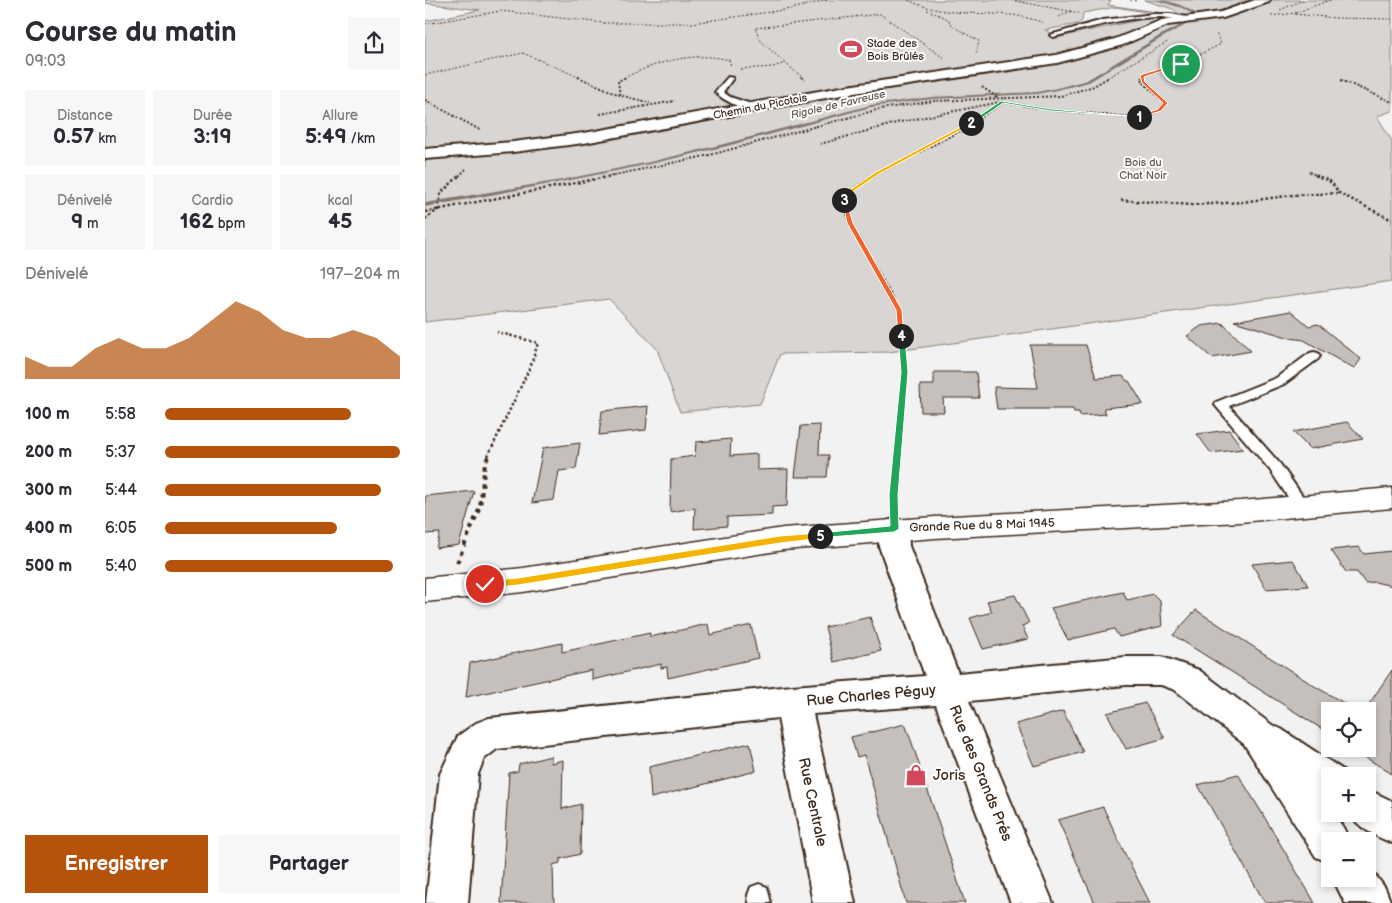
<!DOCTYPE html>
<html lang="fr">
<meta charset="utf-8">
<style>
body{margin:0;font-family:"Balsamiq Sans",sans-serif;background:#f7f7f7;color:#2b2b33;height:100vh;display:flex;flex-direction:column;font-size:19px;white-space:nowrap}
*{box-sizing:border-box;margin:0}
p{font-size:16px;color:#7c7c81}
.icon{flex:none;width:28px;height:28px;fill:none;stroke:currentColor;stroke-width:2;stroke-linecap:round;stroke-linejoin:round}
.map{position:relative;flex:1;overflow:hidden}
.details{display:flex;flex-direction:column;background:#fff;width:425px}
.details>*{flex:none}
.controls{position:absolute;left:896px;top:702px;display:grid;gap:10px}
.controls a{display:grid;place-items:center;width:55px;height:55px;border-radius:0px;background:#fff;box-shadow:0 2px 8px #0003;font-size:25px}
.pin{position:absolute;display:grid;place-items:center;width:42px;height:42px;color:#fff;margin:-21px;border:2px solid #fff;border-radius:50%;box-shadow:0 1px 5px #0007}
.km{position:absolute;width:25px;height:25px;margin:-12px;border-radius:50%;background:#222;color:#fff;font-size:14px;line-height:25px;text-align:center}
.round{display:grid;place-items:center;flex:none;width:52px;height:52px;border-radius:0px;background:#f7f7f7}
.summary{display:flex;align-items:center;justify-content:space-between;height:85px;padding:0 25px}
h1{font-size:28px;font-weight:700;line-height:38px}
.figures{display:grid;grid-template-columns:repeat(3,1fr);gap:8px;height:85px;padding:5px 25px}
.figures div{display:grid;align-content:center;border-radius:0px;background:#f7f7f7;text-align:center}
.figures b{font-size:21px;font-weight:700}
.figures small{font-size:14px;font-weight:400}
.figures p{font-size:14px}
.chart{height:140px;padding:10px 25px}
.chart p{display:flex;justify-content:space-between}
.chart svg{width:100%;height:90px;margin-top:5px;fill:#b45309;opacity:.7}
.primary-button{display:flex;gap:10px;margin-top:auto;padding:10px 25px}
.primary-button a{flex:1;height:58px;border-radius:0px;background:#b45309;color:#fff;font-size:20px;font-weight:700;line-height:58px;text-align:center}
.primary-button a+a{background:#f7f7f7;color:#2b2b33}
ul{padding:0 25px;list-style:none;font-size:16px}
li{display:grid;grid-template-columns:80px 60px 1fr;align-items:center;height:38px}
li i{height:12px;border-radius:6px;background:#b45309}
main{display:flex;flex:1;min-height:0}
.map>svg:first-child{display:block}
.green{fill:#d8d5d2;stroke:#8a8078;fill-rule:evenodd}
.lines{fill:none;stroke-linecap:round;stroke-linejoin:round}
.stream{fill:#827770;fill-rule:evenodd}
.building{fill:#c6c0bd;stroke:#3b2a1e}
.service-casing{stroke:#3b2a1e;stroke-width:4}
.minor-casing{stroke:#3b2a1e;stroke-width:4}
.secondary-casing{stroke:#3b2a1e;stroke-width:3}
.path-far3{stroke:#3b2a1e;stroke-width:1;stroke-dasharray:2 2;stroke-linecap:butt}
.path-far2{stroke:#3b2a1e;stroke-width:2;stroke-dasharray:2 2;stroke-linecap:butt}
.path-far1{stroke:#3b2a1e;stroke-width:2.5;stroke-dasharray:2.5 2.5;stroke-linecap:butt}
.path{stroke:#3b2a1e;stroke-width:4;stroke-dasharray:4.5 4.5;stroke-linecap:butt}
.service{fill:#fff;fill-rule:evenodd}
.minor{fill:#fff;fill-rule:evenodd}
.secondary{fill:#fff;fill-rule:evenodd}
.split-1{fill:#f0652b;stroke:#fff}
.split-2{fill:#22a559;stroke:#fff}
.split-3{fill:#f5b400;stroke:#fff}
.split-4{fill:#f0652b;stroke:#fff}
.split-5{fill:#22a559;stroke:#fff}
.split-6{fill:#f5b400;stroke:#fff}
.labels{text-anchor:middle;stroke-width:4;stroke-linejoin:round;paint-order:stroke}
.far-poi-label{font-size:11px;fill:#3b2a1e;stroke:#fff;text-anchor:start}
.far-water-label{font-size:11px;font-style:italic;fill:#65574e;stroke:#fff}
.far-street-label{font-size:11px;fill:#3b2a1e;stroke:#fff}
.far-park-label{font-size:11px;fill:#62554b;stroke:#fff}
.street-label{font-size:12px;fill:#3b2a1e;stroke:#fff}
.near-street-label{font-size:15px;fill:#3b2a1e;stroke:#fff}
.near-poi-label{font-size:15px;fill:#3b2a1e;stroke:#fff;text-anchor:start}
</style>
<main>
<section class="details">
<div class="summary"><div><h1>Course du matin</h1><p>09:03</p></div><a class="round"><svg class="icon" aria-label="share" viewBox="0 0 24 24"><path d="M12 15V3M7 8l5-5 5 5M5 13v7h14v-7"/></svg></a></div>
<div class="figures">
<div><p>Distance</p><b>0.57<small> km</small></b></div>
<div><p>Durée</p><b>3:19</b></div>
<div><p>Allure</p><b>5:49<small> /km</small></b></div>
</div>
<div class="figures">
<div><p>Dénivelé</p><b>9<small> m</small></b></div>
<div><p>Cardio</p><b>162<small> bpm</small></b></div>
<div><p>kcal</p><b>45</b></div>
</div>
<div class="chart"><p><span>Dénivelé</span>197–204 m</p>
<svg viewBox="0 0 160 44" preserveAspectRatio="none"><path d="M0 44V33L10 38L20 38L30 29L40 24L50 29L60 29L70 24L80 15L90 6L100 11L110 20L120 24L130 24L140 20L150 24L160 33V44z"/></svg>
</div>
<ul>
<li><b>100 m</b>5:58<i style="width:79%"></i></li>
<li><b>200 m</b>5:37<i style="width:100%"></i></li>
<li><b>300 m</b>5:44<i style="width:92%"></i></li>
<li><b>400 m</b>6:05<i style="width:73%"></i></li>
<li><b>500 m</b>5:40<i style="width:97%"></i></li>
</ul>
<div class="primary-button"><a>Enregistrer</a><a>Partager</a></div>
</section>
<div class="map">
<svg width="967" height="903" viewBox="0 0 967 903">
<rect width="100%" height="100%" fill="#f3f2f2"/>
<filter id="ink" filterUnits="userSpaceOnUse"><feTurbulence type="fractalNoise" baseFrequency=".02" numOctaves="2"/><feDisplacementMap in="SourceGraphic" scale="10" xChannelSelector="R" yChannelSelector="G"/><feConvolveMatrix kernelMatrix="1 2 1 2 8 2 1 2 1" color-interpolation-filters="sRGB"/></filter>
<g filter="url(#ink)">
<path class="green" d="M0,0h686l-3,5 55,8 2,3h16l-8,-7 -29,-9h248v111l-15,5 15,25v140l-503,71 -109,2 -20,50 -80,8 -23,-63 -48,-50 -184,23v-301l55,-11 -55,-7zM691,7l47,8 -105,22 -13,-7 33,-6 4,-3 1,-8z"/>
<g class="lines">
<path class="stream" d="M730,0c16,0 33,7 46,17l-38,20 -74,45 -32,8 -20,4 -105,5 -61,8 -144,39 -77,18 -89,18 -136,25v-4l136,-23 89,-18 74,-18 147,-39 61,-8 105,-5 20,-4 30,-8 74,-45 36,-18 -15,-9z"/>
</g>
<path class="building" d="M866,311l18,15 9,-2 43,35 -7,10 -50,-29 -14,-2 -56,-17z
M797,323l29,28 -39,7 -25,-22 14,-10z
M605,345h56l10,33 27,-2 4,5h2l14,23 -39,4 2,6 -26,2 -1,-4h-5l-1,-3h-76l-3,-22 44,1z
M509,372h42l3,26h-36l1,14h-23l-1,-27h14z
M223,406l-2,24 -47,5 3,-24z
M922,422l16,17 -53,10 -17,-17z
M395,425l-1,30h10l-2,22h-32l6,-51z
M804,430l14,19 -32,4 -14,-19z
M306,439l-1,17 27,-2v16l31,-1 -1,37 -15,1v8l-45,2v9l-33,3 1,-21 -25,4 1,-53 24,-3 1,-14z
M155,443l-4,26 -17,2 -5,29 -22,3 11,-55z
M49,491l-15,54 -23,3 4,-15 -15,1v-38z
M934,547l5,7 28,-3v35l-17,-4 -10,1 -8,-11h-11l-15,-22z
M868,560l15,26 -42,3 -14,-25z
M698,592l4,8 26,-6 7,7 2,25 -43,11 -5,-8 -46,11 -17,-32z
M590,595l14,28 -7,3 6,13 -45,10 -13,-31 22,-6 -5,-11z
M771,610l120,77 42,24h-28v23l-157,-99z
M445,617l11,34 -47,11 -9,-35z
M283,624l2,11 41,-10 7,33 -90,20 -1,-11 -6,1v-4l-69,16v-10l-126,27 4,-34 92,-20v9l88,-19v4z
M967,670v104l-40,-25h15v-42z
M720,703l20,35 -39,11 -19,-36z
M638,711l20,41 -49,14 -18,-42z
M480,724l7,19 53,160h-59l-42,-148 -7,2 -6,-20z
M325,743l6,28 -105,27 -2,-31z
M126,756v7l12,-3 -1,49 19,-5 -1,50 -20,5v4l-7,2 1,38h-53l8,-130 9,-2 1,-7z
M813,774l24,39 53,90h-50l-67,-118z
M678,807l23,49 24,47h-55l-37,-83z"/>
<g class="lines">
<g class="service-casing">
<path id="service" d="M729,14h17l21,4c-7,4 -22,0 -31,-1 -37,0 -72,11 -108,20l-3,-2 53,-15z
M303,77l5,1 -10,14 7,5 24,8v4c-13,0 -30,-8 -39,-17z
M889,352l4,1 2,3 -2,3 -34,25 -55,22 51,58 28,40 2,4 -2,4h-10l-28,-42 -55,-65 1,-3 60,-24 34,-25z
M334,884l8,3 4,16h-22l-1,-8 3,-8z"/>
</g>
<g class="minor-casing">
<path id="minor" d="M830,0h15l-1,2 -46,16 -55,7 -45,20 -66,18 -210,31 -263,49 -71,9 -88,7v-10l88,-7 71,-9 263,-47 209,-31 59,-16 47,-19 59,-8z
M469,519l10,3 4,7 1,17 49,127 168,-16h36l37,13 73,55 9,4 62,41 3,6h-16v24l-9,-4 9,13v5h4l10,15 5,12h-19v22l-14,-6 -72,-113 -69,-54 -14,-5h-35l-157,16 84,202h-42l-75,-198 -123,9 42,189h-42l-35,-185 -281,31 -13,10 -6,15 -10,129h-42l14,-129 18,-38 18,-13 13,-5 303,-32 133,-10 -46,-130 1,-17 4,-7z
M942,789l25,12v42c-14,-6 -35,-15 -41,-29h16z
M942,864l18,24 6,15h-46l-12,-24h34z"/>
</g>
<g class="secondary-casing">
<path id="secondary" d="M967,488v20l-152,14 -305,16 -152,12 -260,42 -98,10v-24l98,-10 260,-40 152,-11 305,-16z"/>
</g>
<path class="path-far3" d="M483,0c33,16 67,12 103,15 12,1 23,5 34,8
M586,0l68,13
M705,0l7,1
M502,10l19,8 8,9 25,14 -3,14
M855,10l23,-10
M870,14l40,4 57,1
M846,16l24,-3 35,-13
M634,17l12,-6
M0,24l76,-13 102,12h89l99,-14 36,-9
M360,63l-24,-22 -6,-13 125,-14 64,44
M316,69l32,-2 12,-4 18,15
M0,75l98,-22 58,25
M199,78c32,-16 70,-27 105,-18l2,6
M682,78l62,-37
M717,78v-2l39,-12 40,-20 -5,-11"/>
<path class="path-far2" d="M153,77l42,18 30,8
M376,77l4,3
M916,80l51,22
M557,87l16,11
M195,95l-2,-14 8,-4
M0,100l55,30
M578,102l48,8 91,8 18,-8 5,-7 -22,-21 -1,-5
M175,114l75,-13
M395,144l80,-22 100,-20
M884,172l9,4
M34,176l7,-7
M185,176l100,-21 170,-46 54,-8 127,-5 33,-10 15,-9
M448,176l91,-47 39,-27"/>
<path class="path-far1" d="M449,175l-31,22 7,26 49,87 6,62 -7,84
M890,175l16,7 8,11 53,27
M696,200l72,5 49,-3 51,-7 46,-2
M0,212l192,-37
M0,219l13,-9 3,-17 19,-18
M63,456l43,-91 7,-22 -41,-11"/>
<path class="path" d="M469,507l4,-52
M32,563l23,-56 5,-44 4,-8"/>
<use href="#service" class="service"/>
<use href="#minor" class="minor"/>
<use href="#secondary" class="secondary"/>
</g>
</g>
<path class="split-1" d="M754,63l4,1 -39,13 1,5 23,21 -7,8 -24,7v-2l21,-7 5,-6 -21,-20 -2,-8z"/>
<path class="split-2" d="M576,101l50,8 90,8 -90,-6 -48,-8 -30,21h-3v-2z"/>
<path class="split-3" d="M545,122l4,1 -95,51 -34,23v4l-4,-1v-4l35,-24z"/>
<path class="split-4" d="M417,199l4,1 7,23 49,87 2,28 -6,-2 -2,-26 -49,-87z"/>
<path class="split-5" d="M476,334l4,2 3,36 -10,123 1,34 -5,3 -78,6 -1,-2 5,-3 70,-7 -1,-31 12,-123 -3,-36z"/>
<path class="split-6" d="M395,533l4,3 -1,2 -43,5 -262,42 -33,3 -5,-4 5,-3 33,-3 262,-42z"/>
<defs>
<g id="stadium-bare" transform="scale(1.725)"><path d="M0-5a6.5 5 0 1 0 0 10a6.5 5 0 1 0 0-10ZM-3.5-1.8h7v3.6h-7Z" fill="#d1495b" stroke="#fff" stroke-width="2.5" paint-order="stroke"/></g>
<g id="shop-bare" transform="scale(1.725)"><path d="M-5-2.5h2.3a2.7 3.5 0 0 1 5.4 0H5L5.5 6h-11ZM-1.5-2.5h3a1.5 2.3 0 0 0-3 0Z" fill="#d1495b" stroke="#fff" stroke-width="2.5" paint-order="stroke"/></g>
</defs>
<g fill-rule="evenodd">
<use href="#stadium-bare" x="426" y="49"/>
<use href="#shop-bare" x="491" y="775"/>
</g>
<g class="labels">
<g class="far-poi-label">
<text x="442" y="47">Stade des<tspan x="442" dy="13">Bois Brûlés</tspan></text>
</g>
<g class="far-water-label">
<text transform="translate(413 104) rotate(-13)" y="4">Rigole de Favreuse</text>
</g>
<g class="far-street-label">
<text transform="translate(335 106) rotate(-11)" y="4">Chemin du Picotois</text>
</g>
<g class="far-park-label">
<text x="718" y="166">Bois du<tspan x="718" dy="13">Chat Noir</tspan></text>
</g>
<g class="street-label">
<text transform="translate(557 525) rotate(-2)" y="4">Grande Rue du 8 Mai 1945</text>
</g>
<g class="near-street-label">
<text transform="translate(446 695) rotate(-5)" y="5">Rue Charles Péguy</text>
<text transform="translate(556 773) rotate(68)" y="5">Rue des Grands Prés</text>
<text transform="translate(388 802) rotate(78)" y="5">Rue Centrale</text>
</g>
<g class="near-poi-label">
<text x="508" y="780">Joris</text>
</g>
</g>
</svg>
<div class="controls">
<a><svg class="icon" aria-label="locate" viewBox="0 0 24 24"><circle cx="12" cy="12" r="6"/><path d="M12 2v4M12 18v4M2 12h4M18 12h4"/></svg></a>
<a>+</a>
<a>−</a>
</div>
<div class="pin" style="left:756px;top:64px;background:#1e9e55"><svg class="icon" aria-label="arrive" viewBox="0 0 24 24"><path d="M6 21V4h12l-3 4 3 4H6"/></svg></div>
<div class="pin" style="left:60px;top:584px;background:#d93025"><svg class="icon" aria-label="check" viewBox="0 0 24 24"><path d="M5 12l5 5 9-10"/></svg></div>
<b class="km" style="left:714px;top:117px">1</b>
<b class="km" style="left:546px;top:123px">2</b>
<b class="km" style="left:419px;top:200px">3</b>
<b class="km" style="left:476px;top:336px">4</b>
<b class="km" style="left:395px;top:536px">5</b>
</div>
</main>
